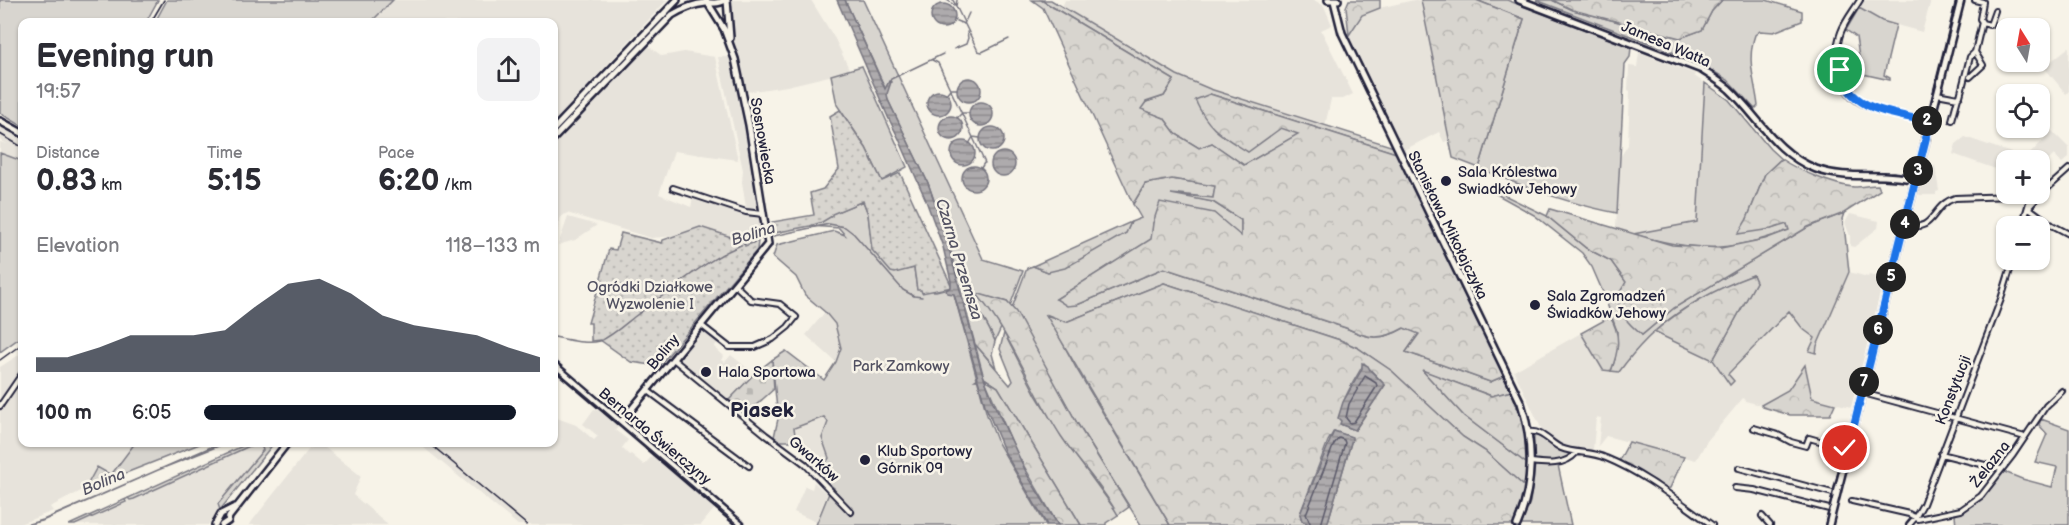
<!DOCTYPE html>
<meta charset="utf-8">
<style>
body{margin:0;font-family:"Balsamiq Sans",sans-serif;background:#f2f2f3;color:#2b2b33;height:100vh;display:flex;flex-direction:column;font-size:22px;white-space:nowrap}
*{box-sizing:border-box;margin:0}
p{font-size:20px;color:#7c7c81}
.icon{flex:none;width:33px;height:33px;fill:none;stroke:currentColor;stroke-width:2;stroke-linecap:round;stroke-linejoin:round}
.map{position:relative;flex:1;overflow:hidden}
.panel{position:absolute;left:18px;top:18px;width:540px;height:429px;display:flex;flex-direction:column;background:#fff;border-radius:12px;box-shadow:0 2px 4px #0004}
.panel>*{flex:none}
.needle{width:39px;rotate:349deg}
.controls{position:absolute;left:1996px;top:18px;display:grid;gap:12px}
.controls a{display:grid;place-items:center;width:54px;height:54px;border-radius:12px;background:#fff;box-shadow:0 2px 4px #0004;font-size:30px}
.pin{position:absolute;display:grid;place-items:center;width:51px;height:51px;color:#fff;margin:-26px;border:3px solid #fff;border-radius:50%;box-shadow:0 2px 6px #0007}
.km{position:absolute;width:30px;height:30px;margin:-15px;border-radius:50%;background:#222;color:#fff;font-size:16px;line-height:30px;text-align:center}
.round{display:grid;place-items:center;flex:none;width:63px;height:63px;border-radius:12px;background:#f2f2f3}
.headline{display:flex;align-items:center;justify-content:space-between;height:102px;padding:0 18px}
h1{font-size:33px;font-weight:700;line-height:45px}
.figures{display:grid;grid-template-columns:repeat(3,1fr);gap:9px;height:102px;padding:6px 18px}
.figures div{display:grid;align-content:center}
.figures b{font-size:30px;font-weight:700}
.figures small{font-size:16px;font-weight:400}
.figures p{font-size:16px}
.chart{height:168px;padding:12px 18px}
.chart p{display:flex;justify-content:space-between}
.chart svg{width:100%;height:108px;margin-top:6px;fill:#111827;opacity:.7}
ul{padding:0 18px;list-style:none;font-size:20px}
li{display:grid;grid-template-columns:96px 72px 1fr;align-items:center;height:45px}
li i{height:15px;border-radius:8px;background:#111827}
.map>svg:first-child{display:block}
.built{fill:#e7e3db}
.green{fill:#d8d5cf;stroke:#7d7c85;stroke-width:1.5}
.forest{fill:url(#forest-crowns);stroke:#7d7c85;stroke-width:1.5;fill-rule:evenodd}
.cemetery{fill:url(#cemetery-stones);stroke:#7d7c85;stroke-width:1.5}
.garden{fill:url(#garden-dots);stroke:#7d7c85;stroke-width:1.5}
.water{fill:url(#water-rules);stroke:#76747f;stroke-width:1.5}
.lines{fill:none;stroke-linecap:round;stroke-linejoin:round}
.shore{stroke:#5a5969;stroke-width:1.5}
.stream{stroke:#76747f;stroke-width:1.5}
.street-casing{stroke:#22223b;stroke-width:8}
.secondary-casing{stroke:#22223b;stroke-width:10}
.street{stroke:#f7f3e8;stroke-width:4}
.secondary{stroke:#f7f3e8;stroke-width:5}
.tram{stroke:#22223b;stroke-width:1.5}
.rail{stroke:#22223b;stroke-width:1.5}
.route-casing{stroke:#fff;stroke-width:12}
.route{stroke:#1a73e8;stroke-width:8}
.poi-dot{fill:#22223b;stroke:#f7f3e8;stroke-width:2}
.labels{text-anchor:middle;stroke-width:5;stroke-linejoin:round;paint-order:stroke}
.street-label{font-size:15px;fill:#22223b;stroke:#f7f3e8}
.poi-label{font-size:15px;fill:#22223b;stroke:#f7f3e8;text-anchor:start}
.park-label{font-size:15px;fill:#504f60;stroke:#f7f3e8}
.water-label{font-size:16px;font-style:italic;fill:#535263;stroke:#f7f3e8}
.district-label{font-size:21px;font-weight:bold;fill:#22223b;stroke:#f7f3e8}
</style>
<div class="map">
<svg width="2069" height="525" viewBox="0 0 2069 525">
<defs>
<pattern id="forest-crowns" width="20" height="18" patternUnits="userSpaceOnUse" patternTransform="scale(1.5)"><rect width="20" height="18" fill="#d8d5cf"/><path d="M2 6a3 3 0 1 1 6 0M12 15a3 3 0 1 1 6 0" fill="none" stroke="#b9b7b3"/></pattern>
<pattern id="cemetery-stones" width="16" height="16" patternUnits="userSpaceOnUse" patternTransform="scale(1.5)"><rect width="16" height="16" fill="#d8d5cf"/><path d="M2 7V4a2 2 0 0 1 4 0v3zM10 15v-3a2 2 0 0 1 4 0v3z" fill="#b9b7b3"/></pattern>
<pattern id="garden-dots" width="8" height="8" patternUnits="userSpaceOnUse" patternTransform="scale(1.5)"><rect width="8" height="8" fill="#d8d5cf"/><path d="M2 2h.1M6 6h.1" fill="none" stroke="#b9b7b3" stroke-width="1.8" stroke-linecap="round"/></pattern>
<pattern id="water-rules" width="6" height="5" patternUnits="userSpaceOnUse" patternTransform="scale(1.5)"><rect width="6" height="5" fill="#aeabad"/><path d="M0 2.5h6" fill="none" stroke="#8d8b8e"/></pattern>
</defs>
<rect width="100%" height="100%" fill="#f7f3e8"/>
<filter id="ink" filterUnits="userSpaceOnUse"><feTurbulence type="fractalNoise" baseFrequency=".0167" numOctaves="2"/><feDisplacementMap in="SourceGraphic" scale="12" xChannelSelector="R" yChannelSelector="G"/><feConvolveMatrix kernelMatrix="1 2 1 2 8 2 1 2 1" color-interpolation-filters="sRGB"/></filter>
<g filter="url(#ink)">
<path class="built" d="M393,0h274l-113,122v-100h-184z
M730,0h81l24,39 15,32 -63,15 -41,6 -15,-62z
M1065,0h249l10,6 8,19 -11,5 32,64 -10,5h-12l-6,27 -115,-37 -34,-14 -114,-68z
M1414,0h7l29,140 -6,2 -5,-10 -35,18 -55,-115 13,-20 13,-6z
M1864,0h67l-9,32 -40,-11 -23,-13z
M647,45l15,11 22,-4 31,5 23,103 -64,-9 -15,43 32,13 2,-9 68,19 2,18 -19,6 -44,-14 -23,9 -26,2 -84,-25 -6,4 -7,23v-94z
M2069,47v44l-3,3 -22,-27z
M1639,52l56,22 -1,2 11,7 -8,139 -64,12 -17,-6 3,-69 9,-14 2,-54 -2,-1 1,-24 8,1z
M718,57h13l14,65 15,87 -14,-1 -4,-26 1,-12z
M0,127l22,12v22l-22,-8v-11l7,2 -7,-4z
M2052,131l17,17v9l-7,6 -8,-8 -14,14v-9h-33v13l-54,-19 3,-10 9,-7 61,21z
M1935,166l4,25 -3,1v3h-16l-3,-2 4,-13h2l1,-8 5,-5z
M1850,214l29,7 -1,7 -24,19 -4,-1v-10l-5,-13z
M568,217l29,8 -22,15 -17,5z
M1849,272l19,5 1,-2 15,3 -33,129 -39,-9 -7,-33 -17,25 -27,15 -16,-4 -2,-3 -36,43 -11,19 -90,-24 -8,10 3,-28 -5,-1 -3,33 -29,-4 -10,-6 -12,-10 -28,-59 67,-38 22,37 16,2 18,-24 17,-16 59,28 16,25 -1,-10 62,-64 13,18 13,9 -6,13 6,1 14,-39z
M825,312l10,12 6,24 -5,14 -30,-27z
M702,328l17,13 -5,6 10,9 -2,4 3,2 6,-7 23,19 -25,26 -50,-42z
M22,353v89l113,1 -24,33 -14,-9 -12,22 -35,18 3,4 -36,14h-17v-158z
M594,409l4,1 21,17 -4,3 13,10 -6,8 7,7 2,-1 13,11 8,-9 63,52 -14,17h-183l-100,-82 136,-1v-25l22,8 18,15 4,-4 -15,-12z
M825,417l3,6 -3,25 4,10 -12,16 -21,-33 -3,-13z
M249,443h25l-66,82h-139z
M319,443l42,33 -8,19 36,30h-140l60,-76z
M814,482l13,12 -11,28 -22,-10 11,-26 7,3z"/>
<path class="green" d="M0,0h158l-12,22h-124v104l-22,-13z
M167,0h226l-22,22h-216z
M845,0h18l120,259 40,12 -13,35 -3,-4 -30,-8 16,19 8,15 -6,13c-8,-16 -13,-31 -31,-37l-14,-56 -22,-65 -40,-83 -2,-10z
M1041,0h10l126,75 33,14 184,58 2,6 -186,-59 89,40 -55,31 -32,-22 -13,5 -23,-14 -12,-16 -24,-9 6,-7 18,-6 10,-16z
M1476,0h31l124,47 -1,10 -5,7 -8,149c-47,-9 -94,-26 -138,-45l45,-149z
M1536,0h16l21,10 107,28 22,-8 10,-19 10,-11h44l36,11v10l-28,11 -14,-1 -5,4c-9,26 0,45 3,71l-3,3 -27,-29 -32,-19z
M1859,8l23,13 14,4 -12,50 6,3v2l-27,-6 -2,-4 -5,-33 -10,-7z
M862,66l45,101 -25,14 -16,-33 -29,-43 -6,-30z
M1705,83l24,17 41,49 11,10 -16,15 -18,45 24,10 16,-6 2,7c-61,23 -94,22 -156,4l64,-12z
M0,153l22,8v175l-22,16z
M1172,179l43,7 -2,12 -34,-4 34,8 28,18v17l-88,-14 -1,16 -96,60 21,6 87,-37 182,60c23,11 35,13 58,0l15,5 -13,19 84,30 14,-6 8,15 -20,5 -69,-25 41,45 62,47 -1,24 -40,-36 -22,-14 -71,-66 -34,-23 -18,-8 -176,-57 -98,39 -18,-7 28,53 94,157h-29l-64,-102 -65,-115 15,-40 6,-2 15,6 78,-39 5,-11 10,-4 -8,-14 12,-20z
M1489,190l11,3 47,23 39,32 25,13 15,21 -8,15 24,38 32,-27 134,-81 36,-14 -2,6 3,15 4,38 -32,74 -1,7 -7,-2 6,-13 -12,-9 -14,-18 -61,63 6,7 -4,4 -17,-25 43,-78 -3,-7c-58,24 -96,44 -134,97l-8,-1 4,-12 2,-28 -15,-41 -10,-23 -10,-14 -48,-38z
M863,201l5,13 4,32 23,26 19,-4 3,21 19,2 16,-4 35,128 11,28 48,82h-230l13,-32 5,-5 -17,-14 12,-16 -7,-20 6,-16 -4,-5 -30,11 2,13h-17l-5,-4 4,-18 -6,-59 14,-9 38,29 12,-18 5,-14 -6,-24 -10,-12 -20,-17 -9,-18 -23,-20 4,-12 57,-14 11,4 -6,-7 -29,-2 12,-4 9,-8z
M1004,333l32,62 26,42 54,74 2,4 -12,8v2h-25l-83,-138 -14,-9 -9,-34 35,41 3,-4 -13,-32z
M2041,419l28,10v96h-113l-1,-10 28,-18 19,-26 20,8 30,8 5,-20 -22,-5 12,-28 -8,-9z
M1536,435l32,18 1,4 -16,5 -17,-1 -3,-4 1,-20z
M135,443h67l-117,46 12,-22 14,8z
M249,443h7l-122,56 -4,1 -2,-2 -3,2 1,2 -51,23h-6z
M260,443h14l-54,67 -2,-6 45,-54z
M1535,465h23l13,60h-50l9,-23z"/>
<path class="forest" d="M1032,0h9l5,3 128,77 -10,16 -18,6 -5,7 23,9 12,16 23,14 13,-5 32,22 54,-31 -17,-6 -33,24c-27,-17 -39,-22 -53,-52l15,-6 186,59 108,223 -14,6 -84,-30 13,-18 -15,-6c-23,13 -35,11 -58,0l-182,-60 -87,37 -10,1 -11,-7 95,-60 2,-16 7,-21 54,11 27,23v-16l-28,-18 -42,-8 42,4 2,-12 -43,-7 -27,5 -12,20 -90,-196z
M1349,0h31v8l-18,7 -13,20 -3,-28z
M1421,0h55l48,19 -45,149 -26,-10z
M1552,0h170l-10,11 -10,19 -22,8 -107,-28z
M1781,159c16,11 54,27 73,28 8,0 16,-2 24,-2l2,5 -36,23 -36,14 -134,81 -32,27c-11,-9 -27,-23 -23,-40 1,-4 5,-9 7,-13l-15,-21 -25,-13 -39,-32 3,-7 122,36 49,3 44,-9 24,-9 -2,-6 -16,5 -33,5 9,-15 18,-45z
M1131,222l-5,11 -61,35 -17,4 -15,-6z
M1753,275l3,7 -43,78 -59,-28c30,-26 63,-44 99,-57z
M1164,283l176,57 18,8 34,23 71,66 22,14 40,36 -6,28 -5,10h-187l25,-86 -1,-2 -17,-6 -6,10 -28,73 2,7 9,4h-141l-124,-210 20,7zM1364,363l21,22 -30,45 -13,-5c-6,-21 13,-44 22,-62z
M976,293l31,9 9,10 61,111 52,84 -11,8c-15,-28 -39,-52 -57,-79 -30,-46 -49,-101 -85,-143z
M964,304c18,6 23,21 31,37l-3,13 4,14 -21,-24z
M1610,317c12,18 8,36 1,54l-8,-1 -22,-37z
M1805,365l7,33 23,6 -5,11h-40l-27,-8 -2,-2 27,-15z
M1422,370l69,26 21,-5 6,21 6,8 2,43 -62,-47z
M984,378l14,9 83,138h-23l-40,-69z
M1629,442l55,15 -14,31 -5,1 -9,-8 -35,-19 -1,-3z"/>
<path class="cemetery" d="M772,360l2,29 -28,25 -17,-14 25,-26z"/>
<path class="garden" d="M840,110l26,38 16,33 18,-8 52,114 -30,6 -1,-3h-4l-3,-22 -19,5 -4,-1 -19,-22 -4,-36 -5,-13 -31,13v2l-10,6 -12,4 -36,7 -2,-11 42,-7 -4,-22 13,-4 16,-20 -9,-53z
M700,227l44,14 1,5 13,-5 -1,9 -98,116 -28,-4 -31,-22 -9,1v-18h-3l21,-74 7,1 5,-17 41,10 1,-3z"/>
<path class="water" d="M837,0h8l40,89 4,-8 2,1 -4,12 1,6 40,83 15,43 38,143 12,33 36,76 29,47h-11l-42,-72 -20,-48 -7,-25h-3l3,-2 -24,-84 -7,-1 -1,-3 5,-3v-6l-8,-34 -18,-49 -26,-59 -11,-22z
M931 16a12 12 0 1 1 24 0a12 12 0 1 1-24 0Z
M957 90a12 12 0 1 1 24 0a12 12 0 1 1-24 0Z
M927 103a12 12 0 1 1 24 0a12 12 0 1 1-24 0Z
M969 114a12 12 0 1 1 24 0a12 12 0 1 1-24 0Z
M939 128a12 12 0 1 1 24 0a12 12 0 1 1-24 0Z
M980 139a12 12 0 1 1 24 0a12 12 0 1 1-24 0Z
M951 153a12 12 0 1 1 24 0a12 12 0 1 1-24 0Z
M991 164a12 12 0 1 1 24 0a12 12 0 1 1-24 0Z
M962 178a12 12 0 1 1 24 0a12 12 0 1 1-24 0Z
M1362,363l6,3 2,4 15,15 -30,45 -15,-6 1,-3 -3,-3 5,-16 19,-33z
M1334,431l18,6v2l-25,86h-16l-9,-4 -2,-7z
M220,443h6l-68,27 -116,51 -17,4 18,-5z"/>
<g class="lines">
<path class="shore" d="M1365,376l11,7 1,3 -23,36 -4,1 -4,-5 3,-14z
M1311,525l-5,-11 28,-70 5,-6 5,2 1,3 -24,82"/>
<path class="stream" d="M947,0l7,5
M953,0l25,51 4,1 27,-13
M956,6l1,-6
M954,20l10,4 5,-11
M954,49l12,-5 2,-6 -1,-6
M932,60l6,3 47,100
M889,83l2,-4 52,-25
M946,94l4,-5h7
M957,118l5,-5h7
M969,144l4,-7 7,1
M981,168l3,-5
M769,237l60,-13 16,3 9,7 49,56 11,6 8,1
M554,337c13,2 32,8 46,4 12,-5 24,-16 34,-24 39,-27 83,-70 130,-79"/>
<g class="street-casing">
<path id="street" d="M1860,0c-6,10 -15,21 -19,32 -8,21 -3,57 17,69 19,12 51,15 72,21
M1982,23l8,2 5,-14
M1970,77l13,-12 -8,-13
M1937,94l21,4 2,-2 10,-39 5,-5 7,-30 -2,-3 3,-17 -8,-2
M1952,120l6,-22
M673,188l73,24 17,2
M2029,207l11,-12
M2029,208l23,17 17,9
M1905,225c31,8 25,-19 50,-27l85,-3 29,-26
M2022,226l9,-30
M701,325l28,22h26l18,-8 15,-12 8,-10 -16,-13 -29,-4 -16,-15
M673,359l93,76 39,29 46,48
M647,390l102,76
M1863,393l162,44
M0,406l22,-32
M1754,428l24,7 13,7 15,4 3,-8 39,11
M1529,432c13,-2 21,11 32,16 15,6 30,3 45,10 39,16 72,43 106,67
M1941,454l60,15
M1531,462c15,2 34,4 45,-9
M1739,468l97,26
M1735,488l19,2 79,20
M1852,501l57,13 9,5 43,-9 20,-14 32,-41 33,-49 16,-15
M1762,516l8,9
M1909,525l6,-7 8,-14 78,-205 12,-39"/>
</g>
<g class="secondary-casing">
<path id="secondary" d="M727,0l3,38
M1328,0h10
M1519,0l183,70c9,6 19,12 27,19 30,28 46,64 87,80 33,12 67,2 100,11
M1334,1l8,32 179,370c13,40 13,83 -4,122
M0,121l22,12
M554,129l123,-129
M554,138l118,-123c10,-6 22,-11 34,-12 8,-1 12,2 19,-3
M554,365l187,160
M621,422l147,-178 -19,-119 -14,-66 -11,-30 -18,-29
M215,525l6,-11 14,-7
M222,525l6,-4 1,-4 59,-75
M1829,525l132,-525"/>
</g>
<use href="#street" class="street"/>
<use href="#secondary" class="secondary"/>
<path class="tram" d="M554,368l184,157
M1825,525l131,-525"/>
<path class="rail" d="M151,22l13,-22
M0,134l22,13
M0,360l22,-16
M428,442l99,83"/>
</g>
</g>
<g class="lines" filter="url(#ink)">
<g class="route-casing">
<path id="route" d="M1840,70c8,42 56,43 90,52l-82,327 -3,-1"/>
</g>
<use href="#route" class="route"/>
</g>
<g class="poi-dot">
<circle cx="1446" cy="181" r="6"/>
<circle cx="1535" cy="305" r="6"/>
<circle cx="706" cy="372" r="6"/>
<circle cx="865" cy="460" r="6"/>
</g>
<g class="labels">
<g class="street-label">
<text transform="translate(1666 44) rotate(23)" y="5">Jamesa Watta</text>
<text transform="translate(763 141) rotate(80)" y="5">Sosnowiecka</text>
<text transform="translate(1448 225) rotate(64)" y="5">Stanisława Mikołajczyka</text>
<text transform="translate(663 352) rotate(-50)" y="5">Boliny</text>
<text transform="translate(1953 390) rotate(-69)" y="5">Konstytucji</text>
<text transform="translate(655 436) rotate(40)" y="5">Bernarda Świerczyny</text>
<text transform="translate(814 459) rotate(41)" y="5">Gwarków</text>
<text transform="translate(1990 464) rotate(-52)" y="5">Żelazna</text>
</g>
<g class="poi-label">
<text x="1458" y="177">Sala Królestwa<tspan x="1458" dy="17">Swiadków Jehowy</tspan></text>
<text x="1547" y="301">Sala Zgromadzeń<tspan x="1547" dy="17">Świadków Jehowy</tspan></text>
<text x="718" y="377">Hala Sportowa</text>
<text x="877" y="456">Klub Sportowy<tspan x="877" dy="17">Górnik 09</tspan></text>
</g>
<g class="park-label">
<text x="650" y="292">Ogródki Działkowe<tspan x="650" dy="17">Wyzwolenie I</tspan></text>
<text x="901" y="371">Park Zamkowy</text>
</g>
<g class="water-label">
<text transform="translate(753 233) rotate(-17)" y="6">Bolina</text>
<text transform="translate(960 259) rotate(73)" y="6">Czarna Przemsza</text>
<text transform="translate(103 481) rotate(-23)" y="6">Bolina</text>
</g>
<g class="district-label">
<text x="762" y="417">Piasek</text>
</g>
</g>
</svg>
<div class="controls">
<a><svg class="needle" viewBox="-14 -14 28 28"><path d="M0-13l5 13h-10z" fill="#e53935"/><path d="M0 13l5-13h-10z" fill="#7c7c81"/></svg></a>
<a><svg class="icon" aria-label="locate" viewBox="0 0 24 24"><circle cx="12" cy="12" r="6"/><path d="M12 2v4M12 18v4M2 12h4M18 12h4"/></svg></a>
<a>+</a>
<a>−</a>
</div>
<div class="pin" style="left:1840px;top:70px;background:#1e9e55"><svg class="icon" aria-label="arrive" viewBox="0 0 24 24"><path d="M6 21V4h12l-3 4 3 4H6"/></svg></div>
<div class="pin" style="left:1845px;top:448px;background:#d93025"><svg class="icon" aria-label="check" viewBox="0 0 24 24"><path d="M5 12l5 5 9-10"/></svg></div>
<b class="km" style="left:1927px;top:121px">2</b>
<b class="km" style="left:1918px;top:171px">3</b>
<b class="km" style="left:1905px;top:224px">4</b>
<b class="km" style="left:1891px;top:277px">5</b>
<b class="km" style="left:1878px;top:330px">6</b>
<b class="km" style="left:1864px;top:382px">7</b>
<section class="panel">
<div class="headline"><div><h1>Evening run</h1><p>19:57</p></div><a class="round"><svg class="icon" aria-label="share" viewBox="0 0 24 24"><path d="M12 15V3M7 8l5-5 5 5M5 13v7h14v-7"/></svg></a></div>
<div class="figures">
<div><p>Distance</p><b>0.83<small> km</small></b></div>
<div><p>Time</p><b>5:15</b></div>
<div><p>Pace</p><b>6:20<small> /km</small></b></div>
</div>
<div class="chart"><p><span>Elevation</span>118–133 m</p>
<svg viewBox="0 0 160 44" preserveAspectRatio="none"><path d="M0 44V38L10 38L20 34L30 29L40 29L50 29L60 27L70 17L80 8L90 6L100 12L110 21L120 25L130 27L140 29L150 34L160 38V44z"/></svg>
</div>
<ul>
<li><b>100 m</b>6:05<i style="width:93%"></i></li>
</ul>
</section>
</div>
